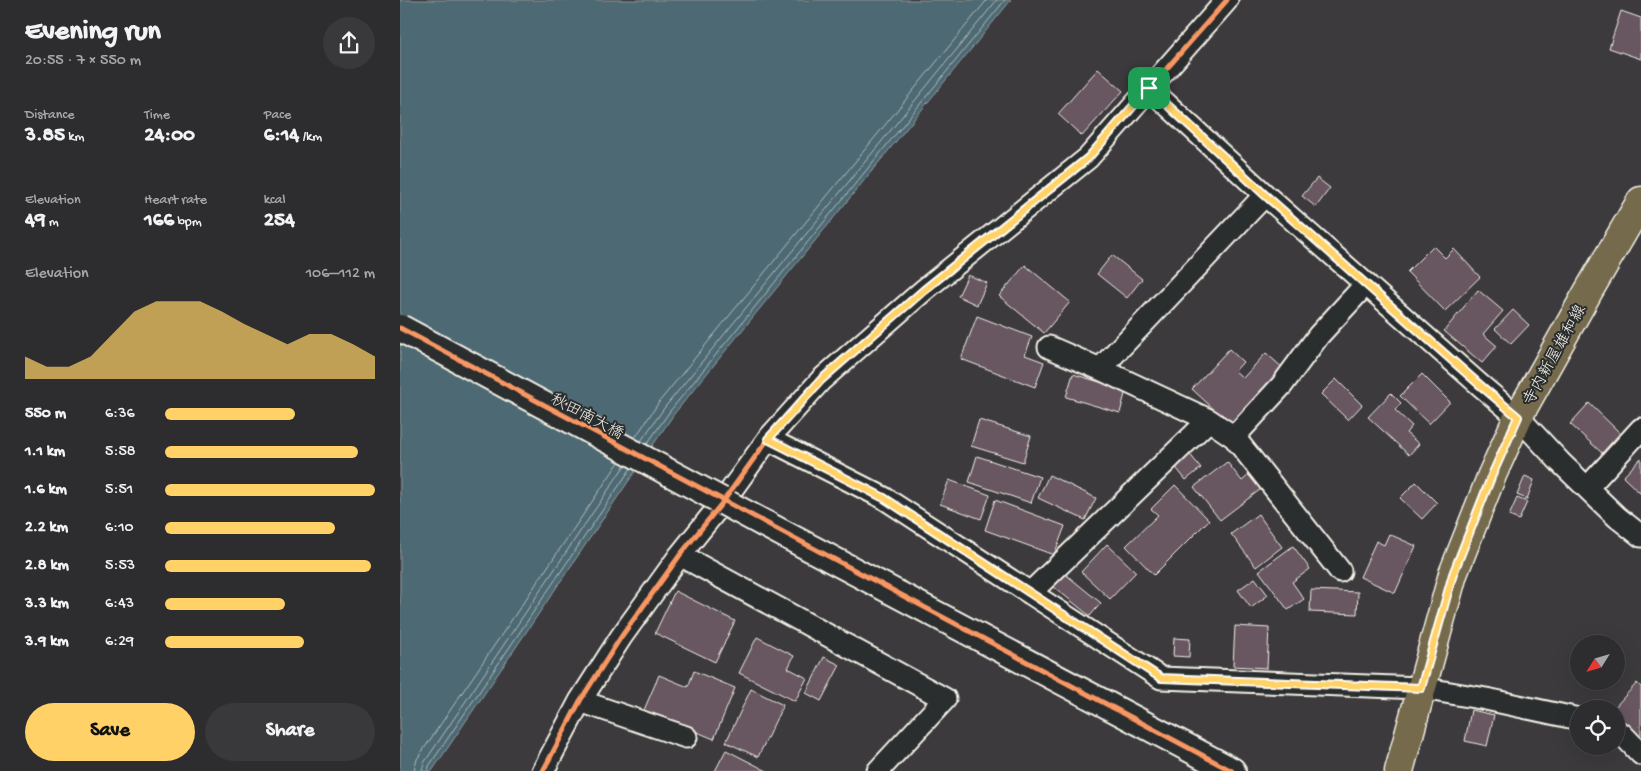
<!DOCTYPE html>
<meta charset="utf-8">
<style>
body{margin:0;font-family:"Gochi Hand","Klee One",sans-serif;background:#39383a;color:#f1f3f6;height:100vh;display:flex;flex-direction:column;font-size:19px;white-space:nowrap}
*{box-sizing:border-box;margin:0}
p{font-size:16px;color:#a7a7aa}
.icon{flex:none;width:28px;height:28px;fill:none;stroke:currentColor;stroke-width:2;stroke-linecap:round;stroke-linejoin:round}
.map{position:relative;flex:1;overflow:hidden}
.panel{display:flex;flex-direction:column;background:#2d2c2e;width:400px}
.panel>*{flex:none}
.needle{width:32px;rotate:233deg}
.buttons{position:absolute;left:1170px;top:635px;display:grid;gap:10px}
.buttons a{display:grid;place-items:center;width:55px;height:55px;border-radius:50%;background:#2d2c2e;box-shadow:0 5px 20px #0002,0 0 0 1px #48484a;font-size:25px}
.pin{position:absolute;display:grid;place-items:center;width:42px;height:42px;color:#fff;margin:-21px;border-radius:10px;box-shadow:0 2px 8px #0006}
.round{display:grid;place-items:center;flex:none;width:52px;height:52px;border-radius:26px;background:#39383a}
.overview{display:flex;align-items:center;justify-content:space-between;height:85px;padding:0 25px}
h1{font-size:28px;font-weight:700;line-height:38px}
.stats{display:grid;grid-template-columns:repeat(3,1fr);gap:8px;height:85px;padding:5px 25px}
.stats div{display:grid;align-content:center}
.stats b{font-size:21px;font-weight:700}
.stats small{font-size:14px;font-weight:400}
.stats p{font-size:14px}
.chart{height:140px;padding:10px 25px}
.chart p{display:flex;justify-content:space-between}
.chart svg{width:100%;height:90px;margin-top:5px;fill:#ffd166;opacity:.7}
.button{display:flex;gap:10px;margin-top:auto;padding:10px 25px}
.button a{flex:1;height:58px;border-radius:30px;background:#ffd166;color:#111;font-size:20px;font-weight:700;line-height:58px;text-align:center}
.button a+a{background:#39383a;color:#f1f3f6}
ul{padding:0 25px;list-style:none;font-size:16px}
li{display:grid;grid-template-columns:80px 60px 1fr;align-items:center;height:38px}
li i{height:12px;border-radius:6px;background:#ffd166}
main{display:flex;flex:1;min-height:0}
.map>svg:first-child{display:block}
.water{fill:#4e6973;stroke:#909fa2}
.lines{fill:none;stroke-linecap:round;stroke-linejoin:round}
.shore{stroke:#b2bbb9;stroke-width:1}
.building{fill:#675761;stroke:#f4f1e8}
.minor-casing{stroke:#f4f1e8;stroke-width:25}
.tertiary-casing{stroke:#f4f1e8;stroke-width:30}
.primary-casing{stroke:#f4f1e8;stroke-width:31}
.minor{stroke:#2a2d2e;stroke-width:21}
.tertiary{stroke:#2a2d2e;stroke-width:26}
.primary{stroke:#746b4b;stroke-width:28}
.tertiary-bridge-casing{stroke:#f4f1e8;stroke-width:30;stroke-linecap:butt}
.tertiary-bridge{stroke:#2a2d2e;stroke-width:26}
.cycleway-casing{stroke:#2a2d2e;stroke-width:8}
.cycleway{stroke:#f99763;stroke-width:5}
.route-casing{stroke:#fff;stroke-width:10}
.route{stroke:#ffd166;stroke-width:6}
.labels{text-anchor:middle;stroke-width:4;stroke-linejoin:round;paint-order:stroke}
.street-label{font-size:16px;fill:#f4f1e8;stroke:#2a2d2e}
</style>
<main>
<section class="panel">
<div class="overview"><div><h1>Evening run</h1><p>20:55 · 7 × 550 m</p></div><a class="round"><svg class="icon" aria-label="share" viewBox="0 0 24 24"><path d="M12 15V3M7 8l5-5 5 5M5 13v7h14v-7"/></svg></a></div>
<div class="stats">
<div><p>Distance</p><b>3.85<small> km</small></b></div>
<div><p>Time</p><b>24:00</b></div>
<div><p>Pace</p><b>6:14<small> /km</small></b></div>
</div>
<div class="stats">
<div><p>Elevation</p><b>49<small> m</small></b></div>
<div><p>Heart rate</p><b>166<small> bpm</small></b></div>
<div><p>kcal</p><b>254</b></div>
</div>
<div class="chart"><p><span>Elevation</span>106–112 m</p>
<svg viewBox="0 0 160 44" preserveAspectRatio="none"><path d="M0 44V33L10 38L20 38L30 33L40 22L50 11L60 6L70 6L80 6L90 11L100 17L110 22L120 27L130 22L140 22L150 27L160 33V44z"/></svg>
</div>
<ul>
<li><b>550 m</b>6:36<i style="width:62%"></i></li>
<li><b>1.1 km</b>5:58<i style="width:92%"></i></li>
<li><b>1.6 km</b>5:51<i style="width:100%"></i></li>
<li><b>2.2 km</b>6:10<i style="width:81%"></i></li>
<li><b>2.8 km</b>5:53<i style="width:98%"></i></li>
<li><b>3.3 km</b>6:43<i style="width:57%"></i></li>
<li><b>3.9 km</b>6:29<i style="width:66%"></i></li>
</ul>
<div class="button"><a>Save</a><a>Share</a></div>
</section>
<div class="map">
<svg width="1241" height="771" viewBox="0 0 1241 771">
<rect width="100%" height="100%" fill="#3c3a3d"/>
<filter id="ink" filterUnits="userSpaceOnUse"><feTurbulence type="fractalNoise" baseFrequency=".02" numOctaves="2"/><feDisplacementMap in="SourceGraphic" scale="10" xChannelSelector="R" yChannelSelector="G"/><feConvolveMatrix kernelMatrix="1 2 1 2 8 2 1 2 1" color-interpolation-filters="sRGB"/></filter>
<g filter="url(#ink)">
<path class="water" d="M0,0h611l-337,414 -242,357h-32z"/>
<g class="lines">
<path class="shore" d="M235,438l24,-36 328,-402
M241,441l24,-34 332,-407
M247,444l23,-33 335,-411
M14,771l3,-12 202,-297
M22,771l2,-8 201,-298
M28,771l1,-5 202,-298"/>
</g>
<path class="building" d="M1221,11l20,7v41l-32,-11z
M698,69l25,22 -41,45 -24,-22z
M917,178l13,10 -14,19 -14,-11z
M1033,246l12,12 9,-9 26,28 -35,34 -38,-39z
M712,255l30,24 -15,19 -30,-24z
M625,265l45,37 -26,31 -45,-37z
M568,275l19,8 -10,22 -19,-9z
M1078,290l25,21 -20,23 14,12 -15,17 -38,-32z
M1113,310l16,15 -18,19 -16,-15z
M577,316l55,21 -7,18 19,7 -9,25 -74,-28z
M829,349l14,13 -8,9 8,7 23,-25 19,17 -52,57 -41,-38z
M673,374l53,16 -6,23 -54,-16z
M1022,374l28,28 -21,22 -29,-28z
M936,379l26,26 -14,15 -27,-26z
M991,393l10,10 -6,7 17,16 -6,7 13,11 -10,11 -41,-38z
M1189,403l31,30 -18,20 -32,-29z
M579,420l52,16 -8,26 -52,-16z
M788,452l13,16 -15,12 -13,-16z
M577,456l63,21 -9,26 -62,-21z
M1241,458v36l-18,-17z
M827,462l15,19 8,-7 11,15 -41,31 -26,-33z
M649,475l47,23 -11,22 -47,-22z
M1125,476l9,4 -7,19 -10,-4z
M549,480l41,15 -9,24 -41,-15z
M1016,482l21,21 -15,16 -22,-21z
M775,485l34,35 -55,55 -28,-29 32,-31 -7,-6z
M1117,498l10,4 -8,18 -10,-4z
M595,500l70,26 -11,29 -69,-25z
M858,514l24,33 -26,20 -25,-33z
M989,534l27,12 -21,47 -35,-16 16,-36 8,4z
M707,544l29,28 -26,27 -29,-27z
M893,546l17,23 -18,13 12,17 -16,11 -29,-39z
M664,573l37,30 -11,13 -36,-29z
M855,578l13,17 -17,13 -13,-18z
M911,590l47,2 -1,22 -47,-2z
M275,591l60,30 -20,41 -60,-29z
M835,626l34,2 -2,40 -34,-2z
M357,637l37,19 -6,12 19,10 -12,23 -56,-28z
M774,638l16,1 -1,18 -16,-1z
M424,657l16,8 -19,36 -15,-8z
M294,671l41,17 -21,51 -70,-29 15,-35 29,12z
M1237,683l4,4v51l-25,-24v-5h-3z
M351,689l32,16 -25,52 -32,-15z
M1071,710l23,5 -7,31 -22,-5z
M326,750l41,21h-52z"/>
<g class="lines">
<g class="minor-casing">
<path id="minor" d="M749,88l116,107 215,190 38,32 42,45 57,55 24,19
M649,347l51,22
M809,420l25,17 48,-52 37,-50 47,-51
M834,437l106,134
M368,439l116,59 277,180 260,10 65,11 93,20
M1187,488l54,-59
M280,555l265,144 -67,72
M630,593l179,-173 -109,-51 165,-174
M180,701l106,36
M1216,731l6,3 19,20
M143,771l37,-70 41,-64 59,-82 42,-52 46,-64 53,-59 103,-90 164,-132 139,-158"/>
</g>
<g class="tertiary-casing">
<path id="tertiary" d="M365,524l467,247"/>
</g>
<g class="primary-casing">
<path id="primary" d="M999,771l54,-197 39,-99 26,-58 70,-125 53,-91"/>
</g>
<use href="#minor" class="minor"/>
<use href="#tertiary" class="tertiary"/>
<use href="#primary" class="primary"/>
<g class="tertiary-bridge-casing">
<path id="tertiary-bridge" d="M0,328l365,196"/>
</g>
<use href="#tertiary-bridge" class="tertiary-bridge"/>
<g class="cycleway-casing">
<path id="cycleway" d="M0,328l832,443
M143,771l37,-70 41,-64 59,-82 42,-52 46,-64 53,-59 103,-90 164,-132 139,-158"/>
</g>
<use href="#cycleway" class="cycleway"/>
</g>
</g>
<g class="lines" filter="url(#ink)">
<g class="route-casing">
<path id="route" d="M749,88l116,107 215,190 38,32 -26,58 -39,99 -32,114 -260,-10 -277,-180 -116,-59 53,-59 103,-90 164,-132z"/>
</g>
<use href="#route" class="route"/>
</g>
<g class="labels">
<g class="street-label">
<text transform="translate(1153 354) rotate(-61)" y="6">寺内新屋雄和線</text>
<text transform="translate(188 415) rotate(28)" y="6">秋田南大橋</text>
</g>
</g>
</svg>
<div class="buttons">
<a><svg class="needle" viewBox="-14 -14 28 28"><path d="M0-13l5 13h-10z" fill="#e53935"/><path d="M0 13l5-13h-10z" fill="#a7a7aa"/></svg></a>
<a><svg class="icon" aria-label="locate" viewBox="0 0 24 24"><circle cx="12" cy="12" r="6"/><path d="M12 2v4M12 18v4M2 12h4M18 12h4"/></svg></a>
</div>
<div class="pin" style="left:749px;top:88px;background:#1e9e55"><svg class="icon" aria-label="arrive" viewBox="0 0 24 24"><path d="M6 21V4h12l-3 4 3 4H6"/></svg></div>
</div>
</main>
